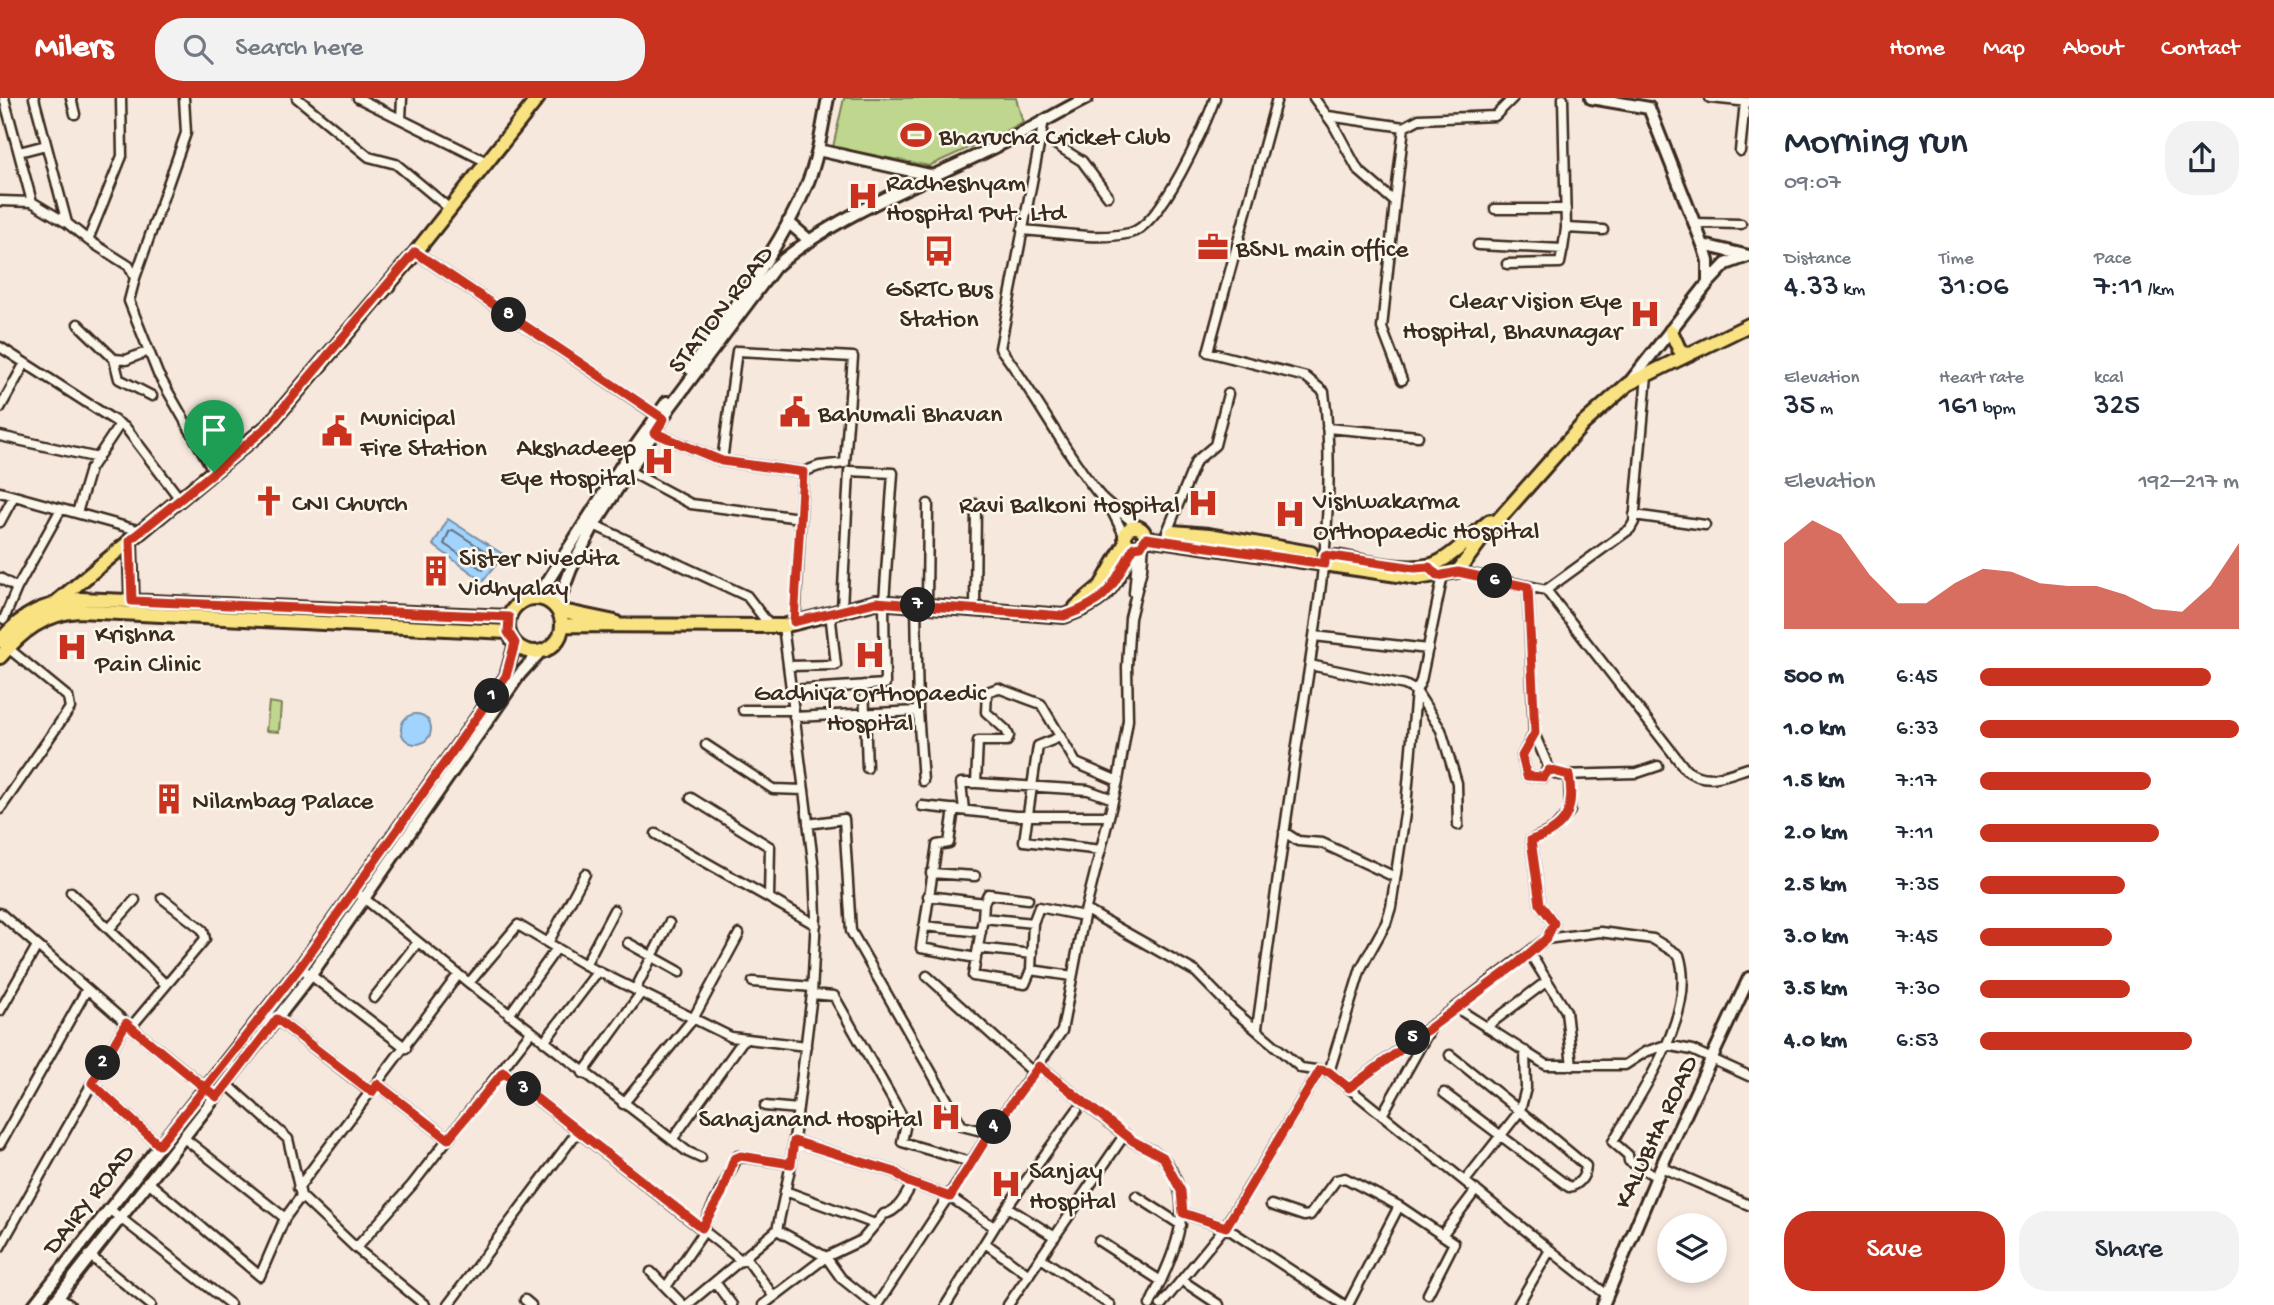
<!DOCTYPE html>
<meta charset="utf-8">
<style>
body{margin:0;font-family:"Gochi Hand",sans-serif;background:#f2f2f3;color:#1f2937;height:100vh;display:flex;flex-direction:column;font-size:26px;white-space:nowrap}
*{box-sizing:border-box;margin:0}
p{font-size:23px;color:#747a83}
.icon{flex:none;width:38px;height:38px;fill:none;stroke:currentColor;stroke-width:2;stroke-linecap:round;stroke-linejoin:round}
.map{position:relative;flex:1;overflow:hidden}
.side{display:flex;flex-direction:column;background:#fff;width:525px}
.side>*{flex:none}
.buttons{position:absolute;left:1657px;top:1115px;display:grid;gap:14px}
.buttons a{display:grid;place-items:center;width:70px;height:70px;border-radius:50%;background:#fff;box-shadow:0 4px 10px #0003;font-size:35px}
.pin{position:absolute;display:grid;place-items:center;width:60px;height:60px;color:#fff;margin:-72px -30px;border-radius:50% 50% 50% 0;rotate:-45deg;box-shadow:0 0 7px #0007}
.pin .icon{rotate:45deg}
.km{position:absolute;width:35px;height:35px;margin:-18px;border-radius:50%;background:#222;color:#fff;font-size:19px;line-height:35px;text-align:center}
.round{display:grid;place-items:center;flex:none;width:74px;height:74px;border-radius:28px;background:#f2f2f3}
.overview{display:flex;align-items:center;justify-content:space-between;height:119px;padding:0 35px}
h1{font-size:38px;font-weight:600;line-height:52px}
.stats{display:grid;grid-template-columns:repeat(3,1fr);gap:10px;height:119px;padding:7px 35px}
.stats div{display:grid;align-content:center}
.stats b{font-size:30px;font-weight:600}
.stats small{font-size:19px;font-weight:400}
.stats p{font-size:19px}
.chart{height:196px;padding:14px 35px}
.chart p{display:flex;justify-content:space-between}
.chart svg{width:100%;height:126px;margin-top:7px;fill:#c8321e;opacity:.7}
.primary-button{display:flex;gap:14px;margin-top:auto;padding:14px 35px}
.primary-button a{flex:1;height:80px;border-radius:28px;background:#c8321e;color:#fff;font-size:28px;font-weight:600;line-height:80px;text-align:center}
.primary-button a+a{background:#f2f2f3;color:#1f2937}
ul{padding:0 35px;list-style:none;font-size:23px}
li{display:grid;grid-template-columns:112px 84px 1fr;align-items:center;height:52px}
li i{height:18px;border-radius:9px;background:#c8321e}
header{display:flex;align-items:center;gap:42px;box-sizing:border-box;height:98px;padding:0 35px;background:#c8321e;color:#fff}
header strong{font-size:33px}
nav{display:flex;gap:38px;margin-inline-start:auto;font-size:24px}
.search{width:490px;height:63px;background:#f2f2f3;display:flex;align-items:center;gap:18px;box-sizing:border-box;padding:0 24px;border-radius:28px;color:#747a83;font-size:26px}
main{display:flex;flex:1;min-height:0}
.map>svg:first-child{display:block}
.green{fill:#bed68d;stroke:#7c8056;stroke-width:2}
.water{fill:#a0d3fe;stroke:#788fa4;stroke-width:2}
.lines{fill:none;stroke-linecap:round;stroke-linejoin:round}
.shore{stroke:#636e78;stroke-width:2}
.street-casing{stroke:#3b2a1e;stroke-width:13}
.secondary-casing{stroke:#3b2a1e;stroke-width:16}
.primary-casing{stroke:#3b2a1e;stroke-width:18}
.street{stroke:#fbf7ec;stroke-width:8}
.secondary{stroke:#fbf7ec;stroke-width:10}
.primary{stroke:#f8e281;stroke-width:12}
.route-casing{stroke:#fff;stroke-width:14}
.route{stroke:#c8321e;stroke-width:9}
.labels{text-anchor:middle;stroke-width:5;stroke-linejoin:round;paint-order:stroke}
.poi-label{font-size:26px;fill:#3b2a1e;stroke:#fbf7ec;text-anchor:start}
.street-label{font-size:26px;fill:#3b2a1e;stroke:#fbf7ec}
</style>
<header>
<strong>Milers</strong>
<div class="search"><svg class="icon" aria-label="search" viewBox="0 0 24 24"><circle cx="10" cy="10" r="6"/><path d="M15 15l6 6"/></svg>Search here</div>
<nav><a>Home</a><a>Map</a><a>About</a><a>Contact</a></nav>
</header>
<main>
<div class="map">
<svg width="1749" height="1207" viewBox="0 0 1749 1207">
<rect width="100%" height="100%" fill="#f7e8de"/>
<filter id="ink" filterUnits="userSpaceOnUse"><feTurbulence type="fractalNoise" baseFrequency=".0143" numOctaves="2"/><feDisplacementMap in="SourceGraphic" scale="14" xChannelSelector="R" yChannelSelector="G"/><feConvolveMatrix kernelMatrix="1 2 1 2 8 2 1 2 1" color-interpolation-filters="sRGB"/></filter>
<g filter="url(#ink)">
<path class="green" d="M844,0h172l7,25 -94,43 -96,-19z
M269,604l12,2 -2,28 -13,-1z"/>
<path class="water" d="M448,421l56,36 -21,26 -50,-36z
M401 631a15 15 0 1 1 30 0a15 15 0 1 1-30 0Z"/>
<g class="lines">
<path class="shore" d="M453,432l38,25 -8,15 -39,-26 5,-12z"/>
<g class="street-casing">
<path id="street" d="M34,0l33,125
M71,0l4,16
M297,0l72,59 27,7 54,45
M358,0l129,64
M1314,0l19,26 25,46 37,32 9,-75 15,-8 76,-3 18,-18
M1563,0l3,130 37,2
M1710,0l39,4
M1328,18l76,11
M401,21l1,-21
M1044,22l-44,228c35,46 61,98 97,144 11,15 28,20 40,35
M1042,38l40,25 26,35
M1740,53l5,-49
M19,54l27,-7
M0,103l32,1 -28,-104
M32,104l35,21 21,17 34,-84 -1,-58
M1395,104l-13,126 20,52
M1495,111h71
M1695,125l46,1
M1022,132c34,2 75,11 108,3 31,-7 75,-106 85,-135
M88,142l41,26 6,12 51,-145 -2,-35
M1478,147l85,4 3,-21
M415,154l245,165
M1507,166l53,-1 3,-15
M135,180l-6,23 29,73 56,98
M78,226l36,35 12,1 23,-9
M0,249l126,81 54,71
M114,261l5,20 33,17
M0,310l25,-45
M1327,330l91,8
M655,335l67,28 81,11 16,-6 26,-3 8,-106 -116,-6 -15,110
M0,338l98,22
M629,373l62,33 109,14
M0,394l141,39
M1109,407l16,32
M77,415l13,-44 30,-45
M1634,417l71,10
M0,424l14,-26
M594,427l153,71 23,30
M1167,434l29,-71 19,-16 13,-51
M1458,473l88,19 140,180c21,15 40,5 62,-2
M0,480l17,10 44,-79
M1528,489l6,146 14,33 -4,11 -17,-1 -5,-20 12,-23
M1546,492l84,-61 4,-7 13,-147
M1134,495l4,-46
M927,507l1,-101
M975,511l1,-105
M4,521l13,-31
M795,525l8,-151
M1314,538l114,13
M1310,567l95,20 11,6 25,39 16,53 1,42
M788,568l48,-1 -6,-53
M864,587l3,83
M791,592l94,-6 -1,-82 9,-129 -44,-2 -7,137
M743,612h50
M918,613l5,70
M794,619l124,-6 -2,-107
M1060,639l-22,9 -14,95 77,9
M706,647l67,44 31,1
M1549,672l10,5 78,-2 21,-7
M691,700l79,49 -1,51 47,27
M1113,701l-25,-9 -112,-7 2,-42h29l2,-5 -3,-6 -20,-18 1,-20 11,-4 43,16 35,59 42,18
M922,708l94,10h93
M0,711l70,-101 -2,-11 -60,-49
M954,711l-5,34 -12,2 -16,103 55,10 -3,18 52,8 6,-14 41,6
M964,712l-3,-27h15
M808,726l36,-5 7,112 111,195 28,7
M1284,734l14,9 24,2 73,34
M656,736l113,64
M931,775l44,3
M71,794l95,93
M360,797l109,88 219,169 13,6
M928,798l56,7 -1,15 50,5 6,-16 45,9
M984,805l4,-9 40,5
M1086,812l110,62 37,38 68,58 28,4 221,178
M0,815l126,110 91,74
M924,828l57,6
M109,831l26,-29
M1546,841l8,-16 -14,-19 -9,-64 23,-11 16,-18 -1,-36
M548,845l37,-69
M628,845l52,29
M978,850l54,6
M1529,854l37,59 6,55
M977,855l6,-35
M585,867l29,-55
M300,869l106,81
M1031,872l2,-47
M927,878l107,97
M753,884l59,5
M469,885l49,-58 67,40 146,72 75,9
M635,892l34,-67
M812,896l22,2 72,127 -4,19 68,20
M374,900l44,-56
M1455,909l91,58h79l20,-13 21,-7 26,5 57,26
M0,913l37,-65
M509,917l48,-67
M277,921l94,73
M131,929l74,-88 -2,-9 -41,-32
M1486,929l61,-46
M1257,930c13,-94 26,-189 40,-283 18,-114 42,-238 27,-353l-18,-15 -98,-25 69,-254
M544,944l54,-71
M1450,957l70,56 -55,70
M1039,968c32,24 61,51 92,74 10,7 26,10 33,19 37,47 7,99 -14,146
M503,974l239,189
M1329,974l32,-104 25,-45 5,-16 15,-100 10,-116 5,-10 22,-106
M583,975l58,-80
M92,985l67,62
M227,986l61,55 13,57 55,52 69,57
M377,986l71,55
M1349,990l197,-149 54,-7 53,7 26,16c19,59 -38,136 -66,187l15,13 1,6 28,16
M1444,995l125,94c11,-2 16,-11 17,-21l-66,-55 6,-23 -1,-37
M623,1006l70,-85 46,-85
M765,1008l33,3
M1382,1017l51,-91
M184,1040l101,80
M672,1042l72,-101
M794,1043l101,31 13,10 42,15 44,30
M0,1046l87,-155
M1661,1069l88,38
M147,1083l113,95 25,-58 16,-22
M298,1090l160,-213
M785,1093l90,33
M1136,1098l45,29
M1271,1107l33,11 6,-1 26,-35 9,-2 54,28 43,29
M1007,1109l48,30
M109,1111l121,95
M1183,1115l42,14 119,78
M702,1130l36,-72 53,8
M777,1132l49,27 15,21 34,27
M1099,1143l62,40
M985,1145l44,32
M0,1149l126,-224
M356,1150l56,-63 119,-153
M89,1157l62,50
M746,1160l28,39
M1041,1160l69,47
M651,1174l32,33
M1183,1183l36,24
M715,1184l17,23
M666,1189l39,-57
M1428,1196l26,-51 -12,-8 34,-45
M58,1199l12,8
M525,1202l6,5
M448,1207l130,-174
M687,1207l90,-75 14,-66 21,-170 4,-78 -2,-47 -31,-243
M763,1207l63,-48 36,-17 22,-26c14,-2 22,-19 28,-30
M877,1207l113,-172 72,-102 22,-115 34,-135 10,-61 -1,-53 3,-49 12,-49 2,-26
M946,1207l61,-98 70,-97
M1008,1207l117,-171
M1161,1207l64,-78 95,-157
M1348,1207l51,-99
M1518,1207l32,-55 57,45"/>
</g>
<g class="secondary-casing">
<path id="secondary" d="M1591,0l58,10 54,137 46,11
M818,52l116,26
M788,124l22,19
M1708,185l18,-19 22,-8
M690,271c42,-60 90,-119 118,-187 11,-27 14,-56 20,-84
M1629,285l79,-100v-22l-5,-16
M537,500l83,-130 47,-66
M557,508l14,-37 23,-44 76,-118 105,-140c53,-48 147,-85 212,-116 34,-16 66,-36 100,-53
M34,1207l266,-338 206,-291 9,-33
M52,1207l259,-330 209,-301 21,-23
M1603,1207l58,-138 88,-189"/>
</g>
<g class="primary-casing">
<path id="primary" d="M1671,233l8,18 8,6
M1125 439a10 10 0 1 1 20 0a10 10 0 1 1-20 0Z
M1173,434l36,3 102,18
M1146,440l272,40 40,-7 26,-35 99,-112 45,-40 121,-59
M130,442l2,62
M1336,459c27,4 79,18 103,5 18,-9 34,-28 51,-41
M508 527a27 27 0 1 1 54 0a27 27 0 1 1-54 0Z
M1076,509l25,-21 25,-44
M558,512l57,12
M47,519l7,-13 214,-178 143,-168 127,-160
M562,527l221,1 93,-24 188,14c47,-16 47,-29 70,-69
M0,543c25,-30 42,-35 80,-42l429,18
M0,559c22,-26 44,-43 78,-46l430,21"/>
</g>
<use href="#street" class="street"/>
<use href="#secondary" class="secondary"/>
<use href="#primary" class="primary"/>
</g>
</g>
<g class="lines" filter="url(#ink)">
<g class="route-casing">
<path id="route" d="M214,374l-84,68 2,61 377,16 -1,15 7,11 -9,33 -206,291 -95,121 -79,-65 -34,60 67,62 46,-57 12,9 60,-78 95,73 5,-8 71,55 55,-67 199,156 20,-35 12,-34 7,-3 50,8 3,-23 101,31 13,10 42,15 40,-64 49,-67 94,75 30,16 18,34 2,22 43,14 94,-157 9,2 20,16 169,-125 28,-24 8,-16 -14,-19 -9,-64c36,-11 44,-30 38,-65l-20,-5 -5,7 -17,-1 -5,-20 13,-23 -7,-146 -70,-15 -20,4 -9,-9 -14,1 -90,-13v9l-179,-26 -5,8 -7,1c-23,40 -23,53 -70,69l-188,-14 -82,20 9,-150 -81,-11 -67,-28 9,-14 -249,-167 -147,174 -54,46"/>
</g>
<use href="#route" class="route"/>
</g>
<defs>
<g id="stadium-bare" transform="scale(2.415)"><path d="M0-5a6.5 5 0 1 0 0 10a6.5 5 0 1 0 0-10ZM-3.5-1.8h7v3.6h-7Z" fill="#c8321e" stroke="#fbf7ec" stroke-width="2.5" paint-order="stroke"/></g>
<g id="hospital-bare" transform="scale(2.415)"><path d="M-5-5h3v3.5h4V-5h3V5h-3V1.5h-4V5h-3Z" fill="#c8321e" stroke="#fbf7ec" stroke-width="2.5" paint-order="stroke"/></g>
<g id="office-bare" transform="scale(2.415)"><path d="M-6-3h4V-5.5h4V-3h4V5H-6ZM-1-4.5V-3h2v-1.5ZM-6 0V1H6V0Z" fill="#c8321e" stroke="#fbf7ec" stroke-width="2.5" paint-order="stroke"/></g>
<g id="bus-bare" transform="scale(2.415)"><path d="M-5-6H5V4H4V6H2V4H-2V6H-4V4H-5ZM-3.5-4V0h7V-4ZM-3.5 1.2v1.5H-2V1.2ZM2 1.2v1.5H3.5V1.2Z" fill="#c8321e" stroke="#fbf7ec" stroke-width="2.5" paint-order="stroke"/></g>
<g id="civic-bare" transform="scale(2.415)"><path d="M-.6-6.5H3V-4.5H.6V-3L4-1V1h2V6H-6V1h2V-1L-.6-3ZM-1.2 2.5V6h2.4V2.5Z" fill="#c8321e" stroke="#fbf7ec" stroke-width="2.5" paint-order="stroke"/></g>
<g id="church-bare" transform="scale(2.415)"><path d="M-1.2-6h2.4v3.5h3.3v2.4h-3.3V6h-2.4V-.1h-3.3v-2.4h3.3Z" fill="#c8321e" stroke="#fbf7ec" stroke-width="2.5" paint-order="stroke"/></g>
<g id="building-bare" transform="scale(2.415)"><path d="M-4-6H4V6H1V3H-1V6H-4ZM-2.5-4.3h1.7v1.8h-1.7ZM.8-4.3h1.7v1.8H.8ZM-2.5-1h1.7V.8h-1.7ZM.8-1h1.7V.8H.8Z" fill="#c8321e" stroke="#fbf7ec" stroke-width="2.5" paint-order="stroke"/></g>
</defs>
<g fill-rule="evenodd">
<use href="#stadium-bare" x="916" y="37"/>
<use href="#hospital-bare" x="863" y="98"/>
<use href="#office-bare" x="1213" y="149"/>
<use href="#bus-bare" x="939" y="153"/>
<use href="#hospital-bare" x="1645" y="216"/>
<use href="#civic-bare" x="795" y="314"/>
<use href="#civic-bare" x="337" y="333"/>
<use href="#hospital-bare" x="659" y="363"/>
<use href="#church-bare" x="269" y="403"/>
<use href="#hospital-bare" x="1203" y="405"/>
<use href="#hospital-bare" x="1290" y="416"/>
<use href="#building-bare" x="436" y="473"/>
<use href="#hospital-bare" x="72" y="549"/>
<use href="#hospital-bare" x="870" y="557"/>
<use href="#building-bare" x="169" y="701"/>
<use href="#hospital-bare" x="946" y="1019"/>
<use href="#hospital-bare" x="1006" y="1086"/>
</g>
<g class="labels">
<g class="poi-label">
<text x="939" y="46">Bharucha Cricket Club</text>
<text x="886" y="92">Radheshyam<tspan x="886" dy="30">Hospital Pvt. Ltd</tspan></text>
<text x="1236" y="158">BSNL main office</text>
<text x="939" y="198" text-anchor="middle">GSRTC Bus<tspan x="939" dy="30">Station</tspan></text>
<text x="1622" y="210" text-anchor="end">Clear Vision Eye<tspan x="1622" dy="30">Hospital, Bhavnagar</tspan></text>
<text x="818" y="323">Bahumali Bhavan</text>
<text x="360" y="327">Municipal<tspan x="360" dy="30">Fire Station</tspan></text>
<text x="636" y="357" text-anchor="end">Akshadeep<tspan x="636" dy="30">Eye Hospital</tspan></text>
<text x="1313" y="410">Vishwakarma<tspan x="1313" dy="30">Orthopaedic Hospital</tspan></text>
<text x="292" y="412">CNI Church</text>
<text x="1180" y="414" text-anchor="end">Ravi Balkoni Hospital</text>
<text x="459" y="467">Sister Nivedita<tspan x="459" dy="30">Vidhyalay</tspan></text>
<text x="95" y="543">Krishna<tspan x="95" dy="30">Pain Clinic</tspan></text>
<text x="870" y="602" text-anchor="middle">Gadhiya Orthopaedic<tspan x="870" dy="30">Hospital</tspan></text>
<text x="192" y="710">Nilambag Palace</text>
<text x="923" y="1028" text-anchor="end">Sahajanand Hospital</text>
<text x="1029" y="1080">Sanjay<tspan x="1029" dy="30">Hospital</tspan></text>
</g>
<g class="street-label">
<text transform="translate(719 210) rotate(-52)" y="9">STATION ROAD</text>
<text transform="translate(1654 1033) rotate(-65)" y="9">KALUBHA ROAD</text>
<text transform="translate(87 1100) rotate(-52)" y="9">DAIRY ROAD</text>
</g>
</g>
</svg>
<div class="buttons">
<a><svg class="icon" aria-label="layers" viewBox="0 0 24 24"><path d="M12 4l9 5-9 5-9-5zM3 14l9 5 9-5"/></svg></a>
</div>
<div class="pin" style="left:214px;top:374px;background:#1e9e55"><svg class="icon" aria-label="arrive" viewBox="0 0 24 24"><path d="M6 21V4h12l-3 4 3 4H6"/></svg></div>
<b class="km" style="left:492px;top:598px">1</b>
<b class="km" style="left:103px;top:965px">2</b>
<b class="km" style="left:524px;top:991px">3</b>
<b class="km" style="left:994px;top:1029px">4</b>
<b class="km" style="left:1413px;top:940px">5</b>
<b class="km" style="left:1495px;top:483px">6</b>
<b class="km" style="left:918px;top:507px">7</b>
<b class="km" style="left:509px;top:217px">8</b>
</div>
<section class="side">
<div class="overview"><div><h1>Morning run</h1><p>09:07</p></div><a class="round"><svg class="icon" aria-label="share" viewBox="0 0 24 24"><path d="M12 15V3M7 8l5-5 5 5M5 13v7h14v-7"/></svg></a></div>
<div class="stats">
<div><p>Distance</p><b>4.33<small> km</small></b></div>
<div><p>Time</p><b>31:06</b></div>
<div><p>Pace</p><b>7:11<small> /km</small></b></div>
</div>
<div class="stats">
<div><p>Elevation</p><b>35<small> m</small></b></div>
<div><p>Heart rate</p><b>161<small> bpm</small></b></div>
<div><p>kcal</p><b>325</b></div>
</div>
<div class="chart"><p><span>Elevation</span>192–217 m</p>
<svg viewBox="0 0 160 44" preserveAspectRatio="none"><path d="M0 44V14L10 6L20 11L30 25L40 35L50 35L60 28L70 23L80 24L90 28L100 29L110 29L120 32L130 37L140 38L150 29L160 14V44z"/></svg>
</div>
<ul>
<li><b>500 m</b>6:45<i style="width:89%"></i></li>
<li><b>1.0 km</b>6:33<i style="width:100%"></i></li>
<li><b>1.5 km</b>7:17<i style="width:66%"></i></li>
<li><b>2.0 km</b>7:11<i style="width:69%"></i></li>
<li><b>2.5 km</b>7:35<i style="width:56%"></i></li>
<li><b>3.0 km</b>7:45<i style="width:51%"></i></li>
<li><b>3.5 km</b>7:30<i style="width:58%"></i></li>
<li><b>4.0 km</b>6:53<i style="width:82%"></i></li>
</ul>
<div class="primary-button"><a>Save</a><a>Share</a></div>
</section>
</main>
